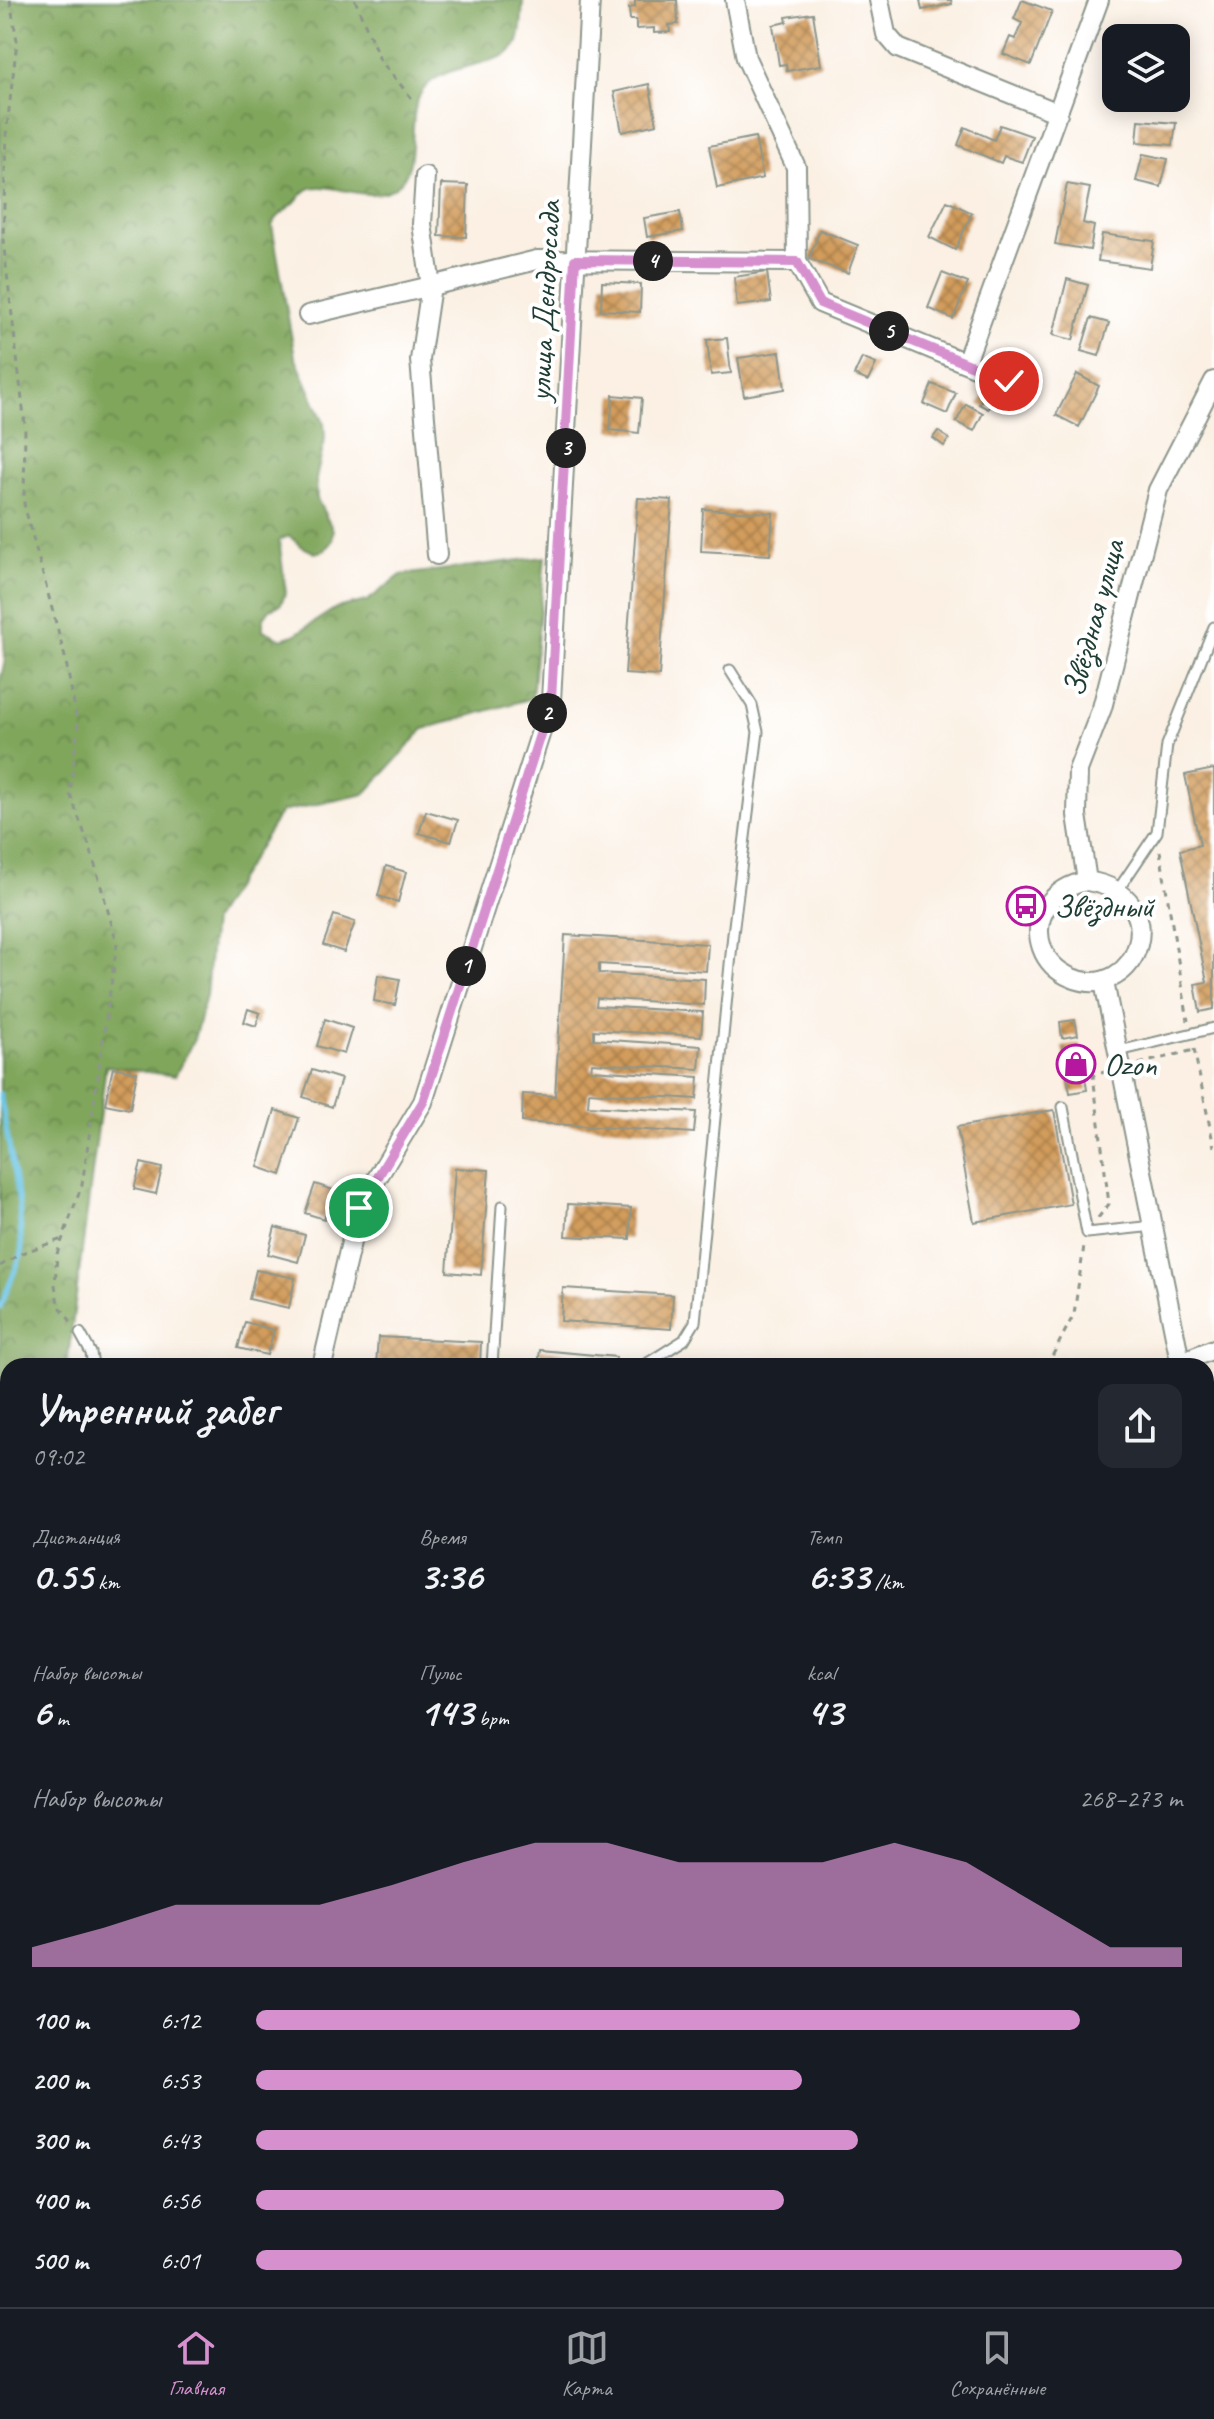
<!DOCTYPE html>
<html lang="ru">
<meta charset="utf-8">
<style>
body{margin:0;font-family:Caveat,sans-serif;background:#242831;color:#f1f3f6;height:100vh;display:flex;flex-direction:column;font-size:30px;white-space:nowrap}
*{box-sizing:border-box;margin:0}
p{font-size:26px;color:#9ea1a6}
.icon{flex:none;width:44px;height:44px;fill:none;stroke:currentColor;stroke-width:2;stroke-linecap:round;stroke-linejoin:round}
.map{position:relative;flex:1;overflow:hidden}
.drawer{position:absolute;left:0px;top:1358px;width:1214px;height:950px;display:flex;flex-direction:column;background:#171b24;border-radius:24px 24px 0 0;box-shadow:0 4px 20px #0003}
.drawer>*{flex:none}
.controls{position:absolute;left:1102px;top:24px;display:grid;gap:16px}
.controls a{display:grid;place-items:center;width:88px;height:88px;border-radius:16px;background:#171b24;box-shadow:0 4px 20px #0003;font-size:40px}
.pin{position:absolute;display:grid;place-items:center;width:68px;height:68px;color:#fff;margin:-34px;border:4px solid #fff;border-radius:50%;box-shadow:0 2px 8px #0007}
.km{position:absolute;width:40px;height:40px;margin:-20px;border-radius:50%;background:#222;color:#fff;font-size:22px;line-height:40px;text-align:center}
.round{display:grid;place-items:center;flex:none;width:84px;height:84px;border-radius:16px;background:#242831}
.headline{display:flex;align-items:center;justify-content:space-between;height:136px;padding:0 32px}
h1{font-size:44px;font-weight:600;line-height:60px}
.figures{display:grid;grid-template-columns:repeat(3,1fr);gap:12px;height:136px;padding:8px 32px}
.figures div{display:grid;align-content:center}
.figures b{font-size:40px;font-weight:600}
.figures small{font-size:22px;font-weight:400}
.figures p{font-size:22px}
.chart{height:224px;padding:16px 32px}
.chart p{display:flex;justify-content:space-between}
.chart svg{width:100%;height:144px;margin-top:8px;fill:#d690ce;opacity:.7}
ul{padding:0 32px;list-style:none;font-size:26px}
li{display:grid;grid-template-columns:128px 96px 1fr;align-items:center;height:60px}
li i{height:20px;border-radius:10px;background:#d690ce}
.dock{display:flex;justify-content:space-around;align-items:center;height:112px;border-top:2px solid #363941;background:#171b24;font-size:22px;color:#9ea1a6}
.dock a{display:grid;justify-items:center;gap:4px}
.dock .on{color:#d690ce}
.map>svg:first-child{display:block}
.forest{fill:url(#forest-crowns);stroke:#507248;stroke-width:2}
.garden{fill:#a1c068;stroke:#607e4e;stroke-width:2}
.lines{fill:none;stroke-linecap:round;stroke-linejoin:round}
.stream{stroke:#68c5e6;stroke-width:5}
.building{fill:url(#building-cross-hatch)}
.lane-casing{stroke:#8d968c;stroke-width:13}
.street-casing{stroke:#8d968c;stroke-width:22}
.primary-casing{stroke:#8d968c;stroke-width:34}
.path{stroke:#8d968c;stroke-width:3;stroke-dasharray:6 6;stroke-linecap:butt}
.lane{stroke:#fff;stroke-width:9}
.street{stroke:#fff;stroke-width:18}
.primary{stroke:#f7c06c;stroke-width:30}
.route-casing{stroke:#fff;stroke-width:16}
.route{stroke:#d690ce;stroke-width:10}
.labels{text-anchor:middle;stroke-width:8;stroke-linejoin:round;paint-order:stroke}
.street-label{font-size:32px;fill:#1f3d34;stroke:#fff}
.poi-label{font-size:32px;fill:#1f3d34;stroke:#fff;text-anchor:start}
</style>
<div class="map">
<svg width="1214" height="2307" viewBox="0 0 1214 2307">
<defs>
<pattern id="forest-crowns" width="20" height="18" patternUnits="userSpaceOnUse" patternTransform="scale(2)"><rect width="20" height="18" fill="#80a65c"/><path d="M2 6a3 3 0 1 1 6 0M12 15a3 3 0 1 1 6 0" fill="none" stroke="#68884d"/></pattern>
<pattern id="building-cross-hatch" width="8" height="8" patternUnits="userSpaceOnUse" patternTransform="scale(2)"><rect width="8" height="8" fill="#d29c5b"/><path d="M0 0l8 8M0 8l8-8" fill="none" stroke="#aa804c"/></pattern>
</defs>
<rect width="100%" height="100%" fill="#fff"/>
<filter id="ink" filterUnits="userSpaceOnUse"><feTurbulence type="fractalNoise" baseFrequency=".0125" numOctaves="2"/><feDisplacementMap in="SourceGraphic" scale="16" xChannelSelector="R" yChannelSelector="G"/><feConvolveMatrix kernelMatrix="1 2 1 2 8 2 1 2 1" color-interpolation-filters="sRGB"/></filter>
<filter id="wash" filterUnits="userSpaceOnUse"><feTurbulence type="fractalNoise" baseFrequency=".006" numOctaves="4" result="noise"/><feDisplacementMap in="SourceGraphic" scale="32" xChannelSelector="R" yChannelSelector="G"/><feGaussianBlur stdDeviation="1.8" result="paint"/><feColorMatrix in="noise" values="0 0 0 0 0 0 0 0 0 0 0 0 0 0 0 0 0 1.4 0 .05"/><feComposite in="paint" operator="in"/></filter>
<g filter="url(#wash)">
<rect width="100%" height="100%" fill="#fbf0e3"/>
<path class="forest" d="M0,0h523c-1,14 -1,29 -5,42 -11,27 -74,18 -95,48 -20,27 1,76 -28,97 -26,18 -62,-5 -84,1 -8,2 -12,11 -18,16 -8,7 -16,11 -21,21l23,132 29,66 1,16 -9,40 1,20 16,31 -1,11 -7,9 -10,3 -14,-7 -12,-10 -10,4 7,53 -6,12 -10,4 -7,10v11l19,9 12,-4 42,-27 31,-7 34,-26 144,-18 -13,141 -108,31 -59,65 -84,18 -68,108 -7,75 -12,44 -19,37 -69,-10 -39,300h-59v78l-8,-1v-762l5,-21 -5,-83z"/>
<path class="garden" d="M1214,1483v824h-1214v-785l8,1v777h1198v-815z"/>
<g class="lines">
<path class="stream" d="M0,1094l19,109 3,50 -22,55"/>
</g>
<g id="blocks">
<path class="building" d="M635,0h42l1,24 -9,1 1,7 -16,1v-5l-18,1v-9h-6l-1,-12 6,-1z
M920,0h31l1,4 -30,6z
M1022,0l30,11 -21,54 -28,-11 7,-17 5,2 7,-16 -8,-4z
M813,13l8,52 -34,6 -1,-7 -7,1 -6,-40 14,-3 -1,-5z
M649,84l8,40 -35,8 -8,-40z
M1139,120l37,3 -3,22 -36,-3z
M1000,125l32,11 -10,26 -18,-6 -3,7 -43,-18 7,-18 29,13z
M755,137l8,41 -46,10 -8,-42z
M1143,154l25,5 -7,28 -25,-6z
M441,184l27,1 -2,52 -27,-1z
M1067,184l23,4 -7,35 11,3 -4,24 -35,-6z
M947,201l25,12 -17,37 -26,-13z
M680,212l3,19 -36,6 -3,-19z
M820,230l38,15 -10,28 -39,-14z
M1102,234l52,7 -4,27 -52,-7z
M767,272l4,30 -34,4 -3,-29z
M942,273l26,10 -15,36 -25,-11z
M1067,279l21,6 -15,55 -20,-5z
M602,282l39,2 -1,28 -39,-2z
M1091,318l18,5 -10,33 -18,-5z
M727,338l4,35 -20,2 -4,-35z
M780,352l5,37 -41,7 -6,-38z
M862,358l14,6 -8,17 -14,-6z
M1077,374l22,12 -20,41 -23,-12z
M932,384l24,9 -9,21 -23,-10z
M986,392l9,5 -7,12 -9,-5z
M613,395l29,3 -3,35 -29,-3z
M966,404l17,9 -9,18 -18,-9z
M938,431l11,8 -5,7 -11,-8z
M638,498l34,2 -13,176 -34,-2z
M703,509l70,4 -3,42 -69,-4z
M1214,769v240l-14,3 -5,-28 12,-2 -27,-132 20,-5 -15,-70z
M426,811l32,9 -7,22 -32,-9z
M386,866l20,6 -8,30 -20,-6z
M334,915l21,7 -11,30 -21,-7z
M565,935l143,9 -2,27 -107,-7v9l106,6 -1,26 -107,-7 -1,8 107,6 -2,24 -107,-6v9l107,7 -2,23 -107,-6 -1,7 108,7 -2,22 -108,-7 -1,14 108,6 -2,21 -172,-11 1,-28 32,2z
M378,975l22,4 -5,26 -21,-4z
M248,1009l12,4 -4,13 -12,-4z
M325,1019l27,9 -8,26 -27,-8z
M1075,1020l3,15 -16,3 -2,-16z
M1080,1044l7,46 -17,3 -8,-46z
M113,1067l24,5 -7,37 -25,-5z
M312,1070l29,9 -9,28 -29,-10z
M275,1110l24,8 -18,57 -23,-8z
M1054,1110l17,94 -97,18 -17,-95z
M141,1163l21,5 -6,26 -22,-5z
M455,1168l34,2 -8,105 -34,-3z
M315,1184l18,6 -9,29 -19,-6z
M568,1204l63,4 -1,31 -64,-3z
M275,1227l30,8 -7,27 -30,-8z
M256,1270l39,8 -6,30 -40,-9z
M563,1288l110,7 -2,34 -110,-8z
M245,1322l29,8 -7,25 -29,-7z
M378,1337l103,5 -1,24h-104z
M540,1350l76,7 -1,9h-77z
M515,2300h14l-1,7h-14z"/>
</g>
</g>
<g filter="url(#ink)">
<use href="#blocks" fill-opacity="0" stroke="#8d968c" stroke-width="2"/>
<g class="lines">
<g class="lane-casing">
<path id="lane" d="M1118,890l39,-58 10,-87 47,-118
M1119,1051l95,-23
M1063,1107l24,126 67,-7
M80,1333l11,20 2,13
M492,1366l10,-160
M643,1366l41,-26 11,-18 38,-388 25,-202 -6,-27 -22,-35
M1206,1700l8,-1
M0,1719l8,1
M1206,1863l8,-1
M0,1871l8,1
M1206,2025l8,-2
M0,2028l8,1
M1206,2152l8,37
M0,2196l8,1
M692,2307l1,-7"/>
</g>
<g class="street-casing">
<path id="street" d="M735,0l11,58 50,109 1,95
M879,0l7,34 12,14 160,65
M425,176l-3,48 9,62 106,-26 260,2 23,41 189,78
M308,315l123,-29 -11,74 17,195
M966,362l133,-362
M1087,881l-10,-66 1,-45 24,-62 56,-218 56,-109
M1087,881c90,14 51,123 -15,97 -14,-6 -25,-16 -30,-30 -12,-34 14,-61 45,-67z
M1104,982l77,384
M1181,1362l33,-13
M322,1366l37,-158 64,-106 128,-402 39,-700
M145,2307l1,-7"/>
</g>
<g class="primary-casing">
<path id="primary" d="M1206,1459l8,-1
M0,1482l8,1"/>
</g>
<path class="path" d="M10,0l7,41 -11,94 -3,105 22,185 -1,79 41,153 13,68 -8,69 21,57 26,92 -35,242 -25,69 -2,31 3,19 14,19
M355,0l25,60 33,40
M1160,851l28,170
M1194,1049l20,98
M1139,1064l55,-14
M1098,1218l11,-14 -16,-129 12,-3
M0,1266l22,-13 40,-14
M1047,1366l27,-52 10,-68
M0,1521l8,2"/>
<use href="#lane" class="lane"/>
<use href="#street" class="street"/>
<use href="#primary" class="primary"/>
</g>
</g>
<g class="lines" filter="url(#ink)">
<g class="route-casing">
<path id="route" d="M359,1208l64,-106 128,-402 24,-440 222,2 23,41 189,78"/>
</g>
<use href="#route" class="route"/>
</g>
<defs>
<g id="bus-ring" transform="scale(2)"><circle r="9.5" fill="#fff" stroke="#b5179e" stroke-width="1.5"/><path d="M-5-6H5V4H4V6H2V4H-2V6H-4V4H-5ZM-3.5-4V0h7V-4ZM-3.5 1.2v1.5H-2V1.2ZM2 1.2v1.5H3.5V1.2Z" fill="#b5179e"/></g>
<g id="shop-ring" transform="scale(2)"><circle r="9.5" fill="#fff" stroke="#b5179e" stroke-width="1.5"/><path d="M-5-2.5h2.3a2.7 3.5 0 0 1 5.4 0H5L5.5 6h-11ZM-1.5-2.5h3a1.5 2.3 0 0 0-3 0Z" fill="#b5179e"/></g>
</defs>
<g fill-rule="evenodd">
<use href="#bus-ring" x="1026" y="906"/>
<use href="#shop-ring" x="1076" y="1064"/>
</g>
<g class="labels">
<g class="street-label">
<text transform="translate(544 301) rotate(-87)" y="11">улица Дендросада</text>
<text transform="translate(1093 618) rotate(-75)" y="11">Звёздная улица</text>
</g>
<g class="poi-label">
<text x="1054" y="917">Звёздный</text>
<text x="1104" y="1075">Ozon</text>
</g>
</g>
</svg>
<div class="controls">
<a><svg class="icon" aria-label="layers" viewBox="0 0 24 24"><path d="M12 4l9 5-9 5-9-5zM3 14l9 5 9-5"/></svg></a>
</div>
<div class="pin" style="left:359px;top:1208px;background:#1e9e55"><svg class="icon" aria-label="arrive" viewBox="0 0 24 24"><path d="M6 21V4h12l-3 4 3 4H6"/></svg></div>
<div class="pin" style="left:1009px;top:381px;background:#d93025"><svg class="icon" aria-label="check" viewBox="0 0 24 24"><path d="M5 12l5 5 9-10"/></svg></div>
<b class="km" style="left:466px;top:966px">1</b>
<b class="km" style="left:547px;top:713px">2</b>
<b class="km" style="left:566px;top:448px">3</b>
<b class="km" style="left:653px;top:261px">4</b>
<b class="km" style="left:889px;top:331px">5</b>
<section class="drawer">
<div class="headline"><div><h1>Утренний забег</h1><p>09:02</p></div><a class="round"><svg class="icon" aria-label="share" viewBox="0 0 24 24"><path d="M12 15V3M7 8l5-5 5 5M5 13v7h14v-7"/></svg></a></div>
<div class="figures">
<div><p>Дистанция</p><b>0.55<small> km</small></b></div>
<div><p>Время</p><b>3:36</b></div>
<div><p>Темп</p><b>6:33<small> /km</small></b></div>
</div>
<div class="figures">
<div><p>Набор высоты</p><b>6<small> m</small></b></div>
<div><p>Пульс</p><b>143<small> bpm</small></b></div>
<div><p>kcal</p><b>43</b></div>
</div>
<div class="chart"><p><span>Набор высоты</span>268–273 m</p>
<svg viewBox="0 0 160 44" preserveAspectRatio="none"><path d="M0 44V38L10 32L20 25L30 25L40 25L50 19L60 12L70 6L80 6L90 12L100 12L110 12L120 6L130 12L140 25L150 38L160 38V44z"/></svg>
</div>
<ul>
<li><b>100 m</b>6:12<i style="width:89%"></i></li>
<li><b>200 m</b>6:53<i style="width:59%"></i></li>
<li><b>300 m</b>6:43<i style="width:65%"></i></li>
<li><b>400 m</b>6:56<i style="width:57%"></i></li>
<li><b>500 m</b>6:01<i style="width:100%"></i></li>
</ul>
</section>
</div>
<nav class="dock">
<a class="on"><svg class="icon" aria-label="home" viewBox="0 0 24 24"><path d="M3 11l9-7 9 7M6 9v11h12V9"/></svg>Главная</a>
<a><svg class="icon" aria-label="map" viewBox="0 0 24 24"><path d="M3 6l6-2 6 2 6-2v14l-6 2-6-2-6 2zM9 4v14M15 6v14"/></svg>Карта</a>
<a><svg class="icon" aria-label="saved" viewBox="0 0 24 24"><path d="M7 4h10v16l-5-4-5 4z"/></svg>Сохранённые</a>
</nav>
